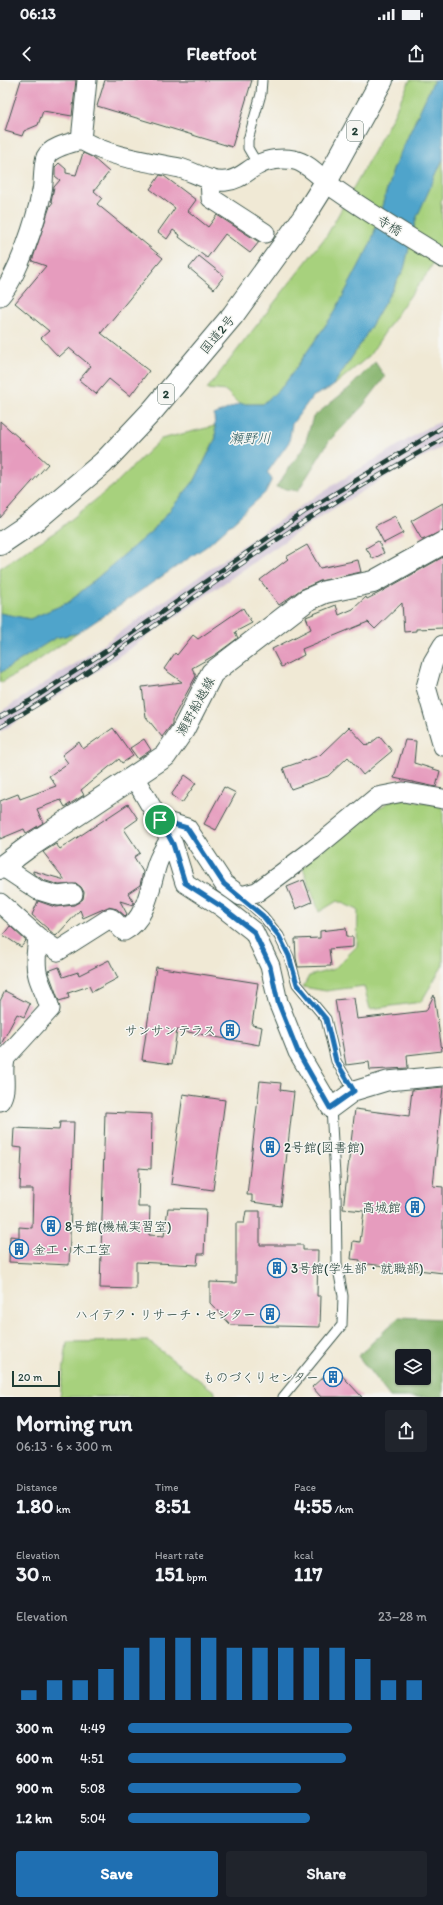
<!DOCTYPE html>
<meta charset="utf-8">
<style>
body{margin:0;font-family:Itim,"Klee One",sans-serif;background:#20242c;color:#f1f3f6;height:100vh;display:flex;flex-direction:column;font-size:15px;white-space:nowrap}
*{box-sizing:border-box;margin:0}
p{font-size:13px;color:#9ea1a6}
.icon{flex:none;width:22px;height:22px;fill:none;stroke:currentColor;stroke-width:2;stroke-linecap:round;stroke-linejoin:round}
.map{position:relative;height:1317px;overflow:hidden}
.details{display:flex;flex-direction:column;background:#171b24;flex:1}
.details>*{flex:none}
.tools{position:absolute;left:395px;top:1269px;display:grid;gap:8px}
.tools a{display:grid;place-items:center;width:36px;height:36px;border-radius:4px;background:#171b24;box-shadow:0 1px 3px #0004;font-size:20px}
.scale{position:absolute;left:12px;bottom:10px;width:48px;box-sizing:border-box;padding-left:4px;border:2px solid #1f3d34;border-top:0;font-size:11px;line-height:14px;white-space:nowrap;color:#1f3d34;-webkit-text-stroke:3px #f6f6f2;paint-order:stroke}
.pin{position:absolute;display:grid;place-items:center;width:34px;height:34px;color:#fff;margin:-17px;border:2px solid #fff;border-radius:50%;box-shadow:0 1px 4px #0007}
.round{display:grid;place-items:center;flex:none;width:42px;height:42px;border-radius:4px;background:#20242c}
.headline{display:flex;align-items:center;justify-content:space-between;height:68px;padding:0 16px}
h1{font-size:22px;font-weight:700;line-height:30px}
.stats{display:grid;grid-template-columns:repeat(3,1fr);gap:6px;height:68px;padding:4px 16px}
.stats div{display:grid;align-content:center}
.stats b{font-size:20px;font-weight:700}
.stats small{font-size:11px;font-weight:400}
.stats p{font-size:11px}
.chart{height:112px;padding:8px 16px}
.chart p{display:flex;justify-content:space-between}
.chart svg{width:100%;height:72px;margin-top:4px;stroke:#1f6fb2;stroke-width:6}
.button{display:flex;gap:8px;margin-top:auto;padding:8px 16px}
.button a{flex:1;height:46px;border-radius:4px;background:#1f6fb2;color:#fff;font-size:16px;font-weight:700;line-height:46px;text-align:center}
.button a+a{background:#20242c;color:#f1f3f6}
ul{padding:0 16px;list-style:none;font-size:13px}
li{display:grid;grid-template-columns:64px 48px 1fr;align-items:center;height:30px}
li i{height:10px;border-radius:5px;background:#1f6fb2}
.status{display:flex;justify-content:space-between;align-items:center;height:28px;padding:0 20px;background:#171b24;direction:ltr}
.status svg{height:11px;fill:currentColor}
header{display:flex;justify-content:space-between;align-items:center;height:52px;padding:0 16px;background:#171b24;font-size:18px;font-weight:700}
.map>svg:first-child{display:block}
.industrial{fill:#cdbed3}
.green{fill:#a7d17d;stroke:#638758}
.forest{fill:#85b36c;stroke:#527850;fill-rule:evenodd}
.water{fill:#4fa4cb;stroke:#377080}
.building{fill:#e69cbe}
.lines{fill:none;stroke-linecap:round;stroke-linejoin:round}
.service-casing{stroke:#3e574c;stroke-width:11}
.minor-casing{stroke:#3e574c;stroke-width:21}
.secondary-casing{stroke:#3e574c;stroke-width:24}
.trunk-casing{stroke:#3e574c;stroke-width:24}
.service{stroke:#fff;stroke-width:9}
.minor{stroke:#fff;stroke-width:19}
.secondary{stroke:#fff;stroke-width:22}
.trunk{stroke:#fff;stroke-width:22}
.rail-casing{stroke:#1f3d34;stroke-width:4.5}
.rail{stroke:#f6f6f2;stroke-width:3;stroke-dasharray:9;stroke-linecap:butt}
.route-casing{stroke:#fff;stroke-width:8}
.route{stroke:#1f6fb2;stroke-width:5}
.labels{text-anchor:middle;stroke-width:3;stroke-linejoin:round;paint-order:stroke}
.shield{fill:#f6f6f2;stroke:#60746d;stroke-width:1}
.shield-label{font-size:12px;font-weight:bold;fill:#1f3d34}
.street-label{font-size:13px;fill:#1f3d34;stroke:#f6f6f2}
.poi-label{font-size:13px;fill:#1f3d34;stroke:#f6f6f2;text-anchor:end}
.water-label{font-size:14px;font-style:italic;fill:#2d5c61;stroke:#f6f6f2}
</style>
<div class="status"><b>06:13</b><svg viewBox="0 0 49 12"><path d="M0 12V9h3v3zM5 12V6h3v6zM10 12V3h3v9zM15 12V0h3v12zM26 1h20v11H26zM47 4h2v5h-2z"/></svg></div>
<header><svg class="icon" aria-label="back" viewBox="0 0 24 24"><path d="M15 5l-7 7 7 7"/></svg>Fleetfoot<svg class="icon" aria-label="share" viewBox="0 0 24 24"><path d="M12 15V3M7 8l5-5 5 5M5 13v7h14v-7"/></svg></header>
<div class="map">
<svg width="443" height="1317" viewBox="0 0 443 1317">
<rect width="100%" height="100%" fill="#f6f6f2"/>
<filter id="ink" filterUnits="userSpaceOnUse"><feTurbulence type="fractalNoise" baseFrequency=".025" numOctaves="2"/><feDisplacementMap in="SourceGraphic" scale="8" xChannelSelector="R" yChannelSelector="G"/><feConvolveMatrix kernelMatrix="1 2 1 2 8 2 1 2 1" color-interpolation-filters="sRGB"/></filter>
<filter id="wash" filterUnits="userSpaceOnUse"><feTurbulence type="fractalNoise" baseFrequency=".012" numOctaves="4" result="noise"/><feDisplacementMap in="SourceGraphic" scale="16" xChannelSelector="R" yChannelSelector="G"/><feGaussianBlur stdDeviation="0.9" result="paint"/><feColorMatrix in="noise" values="0 0 0 0 0 0 0 0 0 0 0 0 0 0 0 0 0 1.4 0 .05"/><feComposite in="paint" operator="in"/></filter>
<g filter="url(#wash)">
<rect width="100%" height="100%" fill="#f0e9d5"/>
<path class="industrial" d="M443,341v26l-42,21 -86,52 -219,152 -96,60v-20l82,-53 180,-127 63,-42 103,-63z"/>
<path class="green" d="M410,0h24l-41,89 -22,74 -37,70 -50,72 -21,19h-24l-13,-13 -19,-2 120,-154 64,-115z
M443,79v39l-2,3 2,42 -14,28 -28,37 -32,48 -37,31 28,-42 44,-76 12,-50z
M215,346l1,11 -21,43 -41,49 -85,73 -39,17 -30,-6v-45l58,-38 56,-45 47,-46z
M78,553l-54,37 -24,13v-10l55,-35z
M395,719l48,6v160l-22,37 -51,7 -6,-23 -38,5 -23,-4 6,-11 25,-7 23,-23 1,-36 -21,-9 -18,11 -17,-47 64,-50z
M148,1261l67,51v5h-155l7,-55z"/>
<path class="forest" d="M375,282l10,15 -23,30 -33,34 -31,50 -22,-4 28,-40 9,-30 35,-28z
M399,1237l44,2v78h-53l-32,-41zM402,1276h22v22h-22z"/>
<path class="water" d="M434,0h9v79l-27,60 -12,50 -44,76 -28,42 -20,10 -20,27 -3,18 -22,31 5,6 -7,14 -58,53 -129,87 -23,5 -55,35v-60l30,6 39,-17 85,-73 41,-49 21,-42 -2,-23 25,-11h24l21,-19 50,-72 37,-70 22,-74z"/>
<g id="blocks">
<path class="building" d="M21,0h55l-4,36 -29,-5 -5,14 -14,6 -2,5 -17,-5z
M105,0h147l-20,67 -135,-41z
M83,73l9,4 17,15 -15,19 8,7 -5,6 66,54 -62,75 48,38 -19,25 -21,-17 -13,15 -17,-14 12,-14 -22,-18 -10,9 -18,-19 8,-7 -34,-28 31,-37 -14,-5 18,-55 3,-4 -2,-1 3,-14 6,-7 -5,-4v-9l4,-4 7,6v4l10,2z
M160,95l4,1 32,24 -8,11 20,16 9,-12 42,27 -9,11 -25,-19 -18,24 -28,-21 1,-2 -7,-5 -6,9 -9,-7 17,-24 -25,-19z
M199,176l25,20 -10,13 -25,-21z
M0,341l48,43 -48,54z
M443,423v28l-21,9 -11,-19z
M395,436l8,17 -19,10 -9,-17z
M378,461l6,12 -11,6 -7,-11z
M307,465l13,23 38,-8 3,12 -41,9 -20,9 -21,15 -19,-25 28,-21 -2,-2z
M443,477v71l-27,1v2l-12,1 -2,-29 -27,26 -7,-7 -66,27 2,6 -23,12 -9,-18 39,-20 -5,-12 30,-12 3,10 14,-6 13,-12 1,2 12,-6z
M243,528l9,15 -17,9 3,6 -23,17 -23,13 4,8 -24,44v4l-10,13 -16,-20 -4,-30 40,-5 -18,-13 11,-16 2,2 16,-20 5,4z
M349,647l18,19 13,-10 12,15 -29,24 -15,-18 -20,19 -37,13 -8,-21 37,-13z
M113,648l20,28 -11,7 -3,-4 -38,31 3,5 -19,12 -4,-7 -24,9 6,14 -15,9 -2,1 -2,-4 -24,10v-38l18,-7 2,5 36,-13 -7,-10 19,-13 -6,-8 17,-13 4,7z
M144,659l7,11 -13,9 -8,-11z
M405,660l11,1 -2,22 26,8 -4,16 -42,-9z
M185,695l11,8 -14,20 -11,-8z
M224,707l12,6 -20,37 -12,-6z
M128,724l10,15 -14,10 16,24 -6,4 9,15 -3,13 -12,8 6,10 -1,2 -13,-4 7,13 -2,2 -8,-7 -9,-2 -25,11 -3,-8 -24,26 -24,-21 6,-14 17,6 19,-2 9,-6 1,-7 -3,-5 -4,-3 -18,1 -16,-5 -10,-7v-2l32,9 -22,-28 13,-8 4,5z
M304,800l8,22 -16,7 -9,-22z
M10,846l16,15 -5,6 -18,-12z
M346,848l1,9h6v10l-24,2 2,17 -33,1 -2,-9 -1,-19 25,-1v-7z
M109,880l9,18 -26,14 -3,-6 -21,7 1,5 -10,3 -11,-30 11,-4 4,10 15,-5 1,3z
M156,887l102,16 -6,42 10,2 -3,18 -82,-15 -5,34 -30,-4z
M5,911l25,13 -6,13 -7,-3 -17,32v-45z
M434,915l8,56 -35,4 1,13 -38,2 -1,-8 -23,3 -11,-65 19,-2 3,21 69,-8z
M260,1001l21,2 -1,7 14,2 -13,114 -29,-4v-7h-5z
M443,1007l-10,99 10,1v86l-83,-10v-3l-9,-1 2,-18 7,1 4,-31 -21,-2 12,-100 54,7 3,-26z
M183,1014l42,6 -12,90 -42,-6z
M105,1032l47,2 -1,55 -12,-1 -1,39h12l-1,28 15,1 4,-28 38,1 -2,45h-6l-1,11 -61,-3v27l-36,-1z
M60,1042h14l-5,143 -60,-3 1,-26 9,1v-10l13,1 1,-39h-13l2,-41 -9,-1 1,-19 45,2z
M246,1131h14v34h43v5h15l-1,46h4l-1,31 -89,-2 -21,-22v-21l26,1v-60h8z
M334,1287l28,30h-41l-9,-10z"/>
</g>
</g>
<g filter="url(#ink)">
<use href="#blocks" fill-opacity="0" stroke="#3e574c" stroke-width="1"/>
<g class="lines">
<g class="service-casing">
<path id="service" d="M258,85l-10,-17v-8l13,-46 1,-14
M241,816l22,20 16,20 10,21 8,27 29,35 10,42 18,30
M283,1317l59,-72 1,-29 -6,-33 -1,-70 -5,-85"/>
</g>
<g class="minor-casing">
<path id="minor" d="M81,60c31,18 64,21 99,28 14,4 30,15 46,13 14,-1 21,-11 32,-16 10,-6 25,-7 36,-5 16,3 30,22 44,31 34,24 70,45 105,67
M81,60l6,-60
M210,99l1,19 54,35
M0,216c19,-22 36,-76 42,-105 2,-9 1,-27 4,-34 5,-10 25,-14 35,-17
M443,565l-10,17 -7,25 17,59
M134,697l39,67 12,39 37,24 32,25 16,34 8,36 20,50 33,56 23,-17 33,-10 56,-5
M160,740l27,8 37,56 17,12 16,-4 56,-42 64,-53 26,-5 40,7
M2,786l36,24 20,6 15,-2
M0,823l38,34c-1,12 -4,26 0,39 3,11 9,20 12,33l-44,48c-6,14 3,30 -6,44
M38,857l20,14 52,-33c6,2 8,9 14,13 23,-12 26,-45 33,-67 3,-9 8,-17 13,-25"/>
</g>
<g class="secondary-casing">
<path id="secondary" d="M0,788l27,-20 138,-92 18,-26 29,-57 95,-73 18,-8 48,-10 70,-39"/>
</g>
<g class="trunk-casing">
<path id="trunk" d="M0,464l37,-25 66,-56 50,-53 80,-95 71,-98 22,-35 56,-102"/>
</g>
<use href="#service" class="service"/>
<use href="#minor" class="minor"/>
<use href="#secondary" class="secondary"/>
<use href="#trunk" class="trunk"/>
<g class="rail-casing">
<path id="rail" d="M0,637l31,-17 84,-55 191,-134 137,-84
M0,647c74,-43 143,-93 213,-143 73,-53 151,-101 230,-145"/>
</g>
<use href="#rail" class="rail"/>
</g>
</g>
<g class="lines" filter="url(#ink)">
<g class="route-casing">
<path id="route" d="M160,740l27,8 37,56 39,32 16,20 10,20 8,28 29,35 10,42 18,30 -24,17 -32,-56 -20,-50 -8,-36 -16,-34 -32,-25 -37,-24 -12,-39z"/>
</g>
<use href="#route" class="route"/>
</g>
<defs>
<g id="building-ring" transform="scale(1)"><circle r="9.5" fill="#f6f6f2" stroke="#1f6fb2" stroke-width="1.5"/><path d="M-4-6H4V6H1V3H-1V6H-4ZM-2.5-4.3h1.7v1.8h-1.7ZM.8-4.3h1.7v1.8H.8ZM-2.5-1h1.7V.8h-1.7ZM.8-1h1.7V.8H.8Z" fill="#1f6fb2"/></g>
</defs>
<g fill-rule="evenodd">
<use href="#building-ring" x="230" y="950"/>
<use href="#building-ring" x="270" y="1067"/>
<use href="#building-ring" x="415" y="1127"/>
<use href="#building-ring" x="51" y="1146"/>
<use href="#building-ring" x="19" y="1169"/>
<use href="#building-ring" x="277" y="1188"/>
<use href="#building-ring" x="270" y="1234"/>
<use href="#building-ring" x="333" y="1297"/>
</g>
<g class="labels">
<g class="shield">
<rect x="347" y="41" width="16" height="20" rx="3"/>
<rect x="158" y="304" width="16" height="20" rx="3"/>
</g>
<g class="shield-label">
<text x="355" y="55">2</text>
<text x="166" y="318">2</text>
</g>
<g class="street-label">
<text transform="translate(390 145) rotate(32)" y="5">寺橋</text>
<text transform="translate(217 254) rotate(-50)" y="5">国道2号</text>
<text transform="translate(195 626) rotate(-61)" y="5">瀬野船越線</text>
</g>
<g class="poi-label">
<text x="216" y="955">サンサンテラス</text>
<text x="284" y="1072" text-anchor="start">2号館(図書館)</text>
<text x="401" y="1132">高城館</text>
<text x="65" y="1151" text-anchor="start">8号館(機械実習室)</text>
<text x="33" y="1174" text-anchor="start">金工・木工室</text>
<text x="291" y="1193" text-anchor="start">3号館(学生部・就職部)</text>
<text x="256" y="1239">ハイテク・リサーチ・センター</text>
<text x="319" y="1302">ものづくりセンター</text>
</g>
<g class="water-label">
<text x="250" y="363">瀬野川</text>
</g>
</g>
</svg>
<div class="tools">
<a><svg class="icon" aria-label="layers" viewBox="0 0 24 24"><path d="M12 4l9 5-9 5-9-5zM3 14l9 5 9-5"/></svg></a>
</div>
<div class="scale">20 m</div>
<div class="pin" style="left:160px;top:740px;background:#1e9e55"><svg class="icon" aria-label="arrive" viewBox="0 0 24 24"><path d="M6 21V4h12l-3 4 3 4H6"/></svg></div>
</div>
<section class="details">
<div class="headline"><div><h1>Morning run</h1><p>06:13 · 6 × 300 m</p></div><a class="round"><svg class="icon" aria-label="share" viewBox="0 0 24 24"><path d="M12 15V3M7 8l5-5 5 5M5 13v7h14v-7"/></svg></a></div>
<div class="stats">
<div><p>Distance</p><b>1.80<small> km</small></b></div>
<div><p>Time</p><b>8:51</b></div>
<div><p>Pace</p><b>4:55<small> /km</small></b></div>
</div>
<div class="stats">
<div><p>Elevation</p><b>30<small> m</small></b></div>
<div><p>Heart rate</p><b>151<small> bpm</small></b></div>
<div><p>kcal</p><b>117</b></div>
</div>
<div class="chart"><p><span>Elevation</span>23–28 m</p>
<svg viewBox="0 0 160 44" preserveAspectRatio="none"><path d="M5 44V38M15 44V32M25 44V32M35 44V25M45 44V12M55 44V6M65 44V6M75 44V6M85 44V12M95 44V12M105 44V12M115 44V12M125 44V12M135 44V19M145 44V32M155 44V32"/></svg>
</div>
<ul>
<li><b>300 m</b>4:49<i style="width:75%"></i></li>
<li><b>600 m</b>4:51<i style="width:73%"></i></li>
<li><b>900 m</b>5:08<i style="width:58%"></i></li>
<li><b>1.2 km</b>5:04<i style="width:61%"></i></li>
</ul>
<div class="button"><a>Save</a><a>Share</a></div>
</section>
